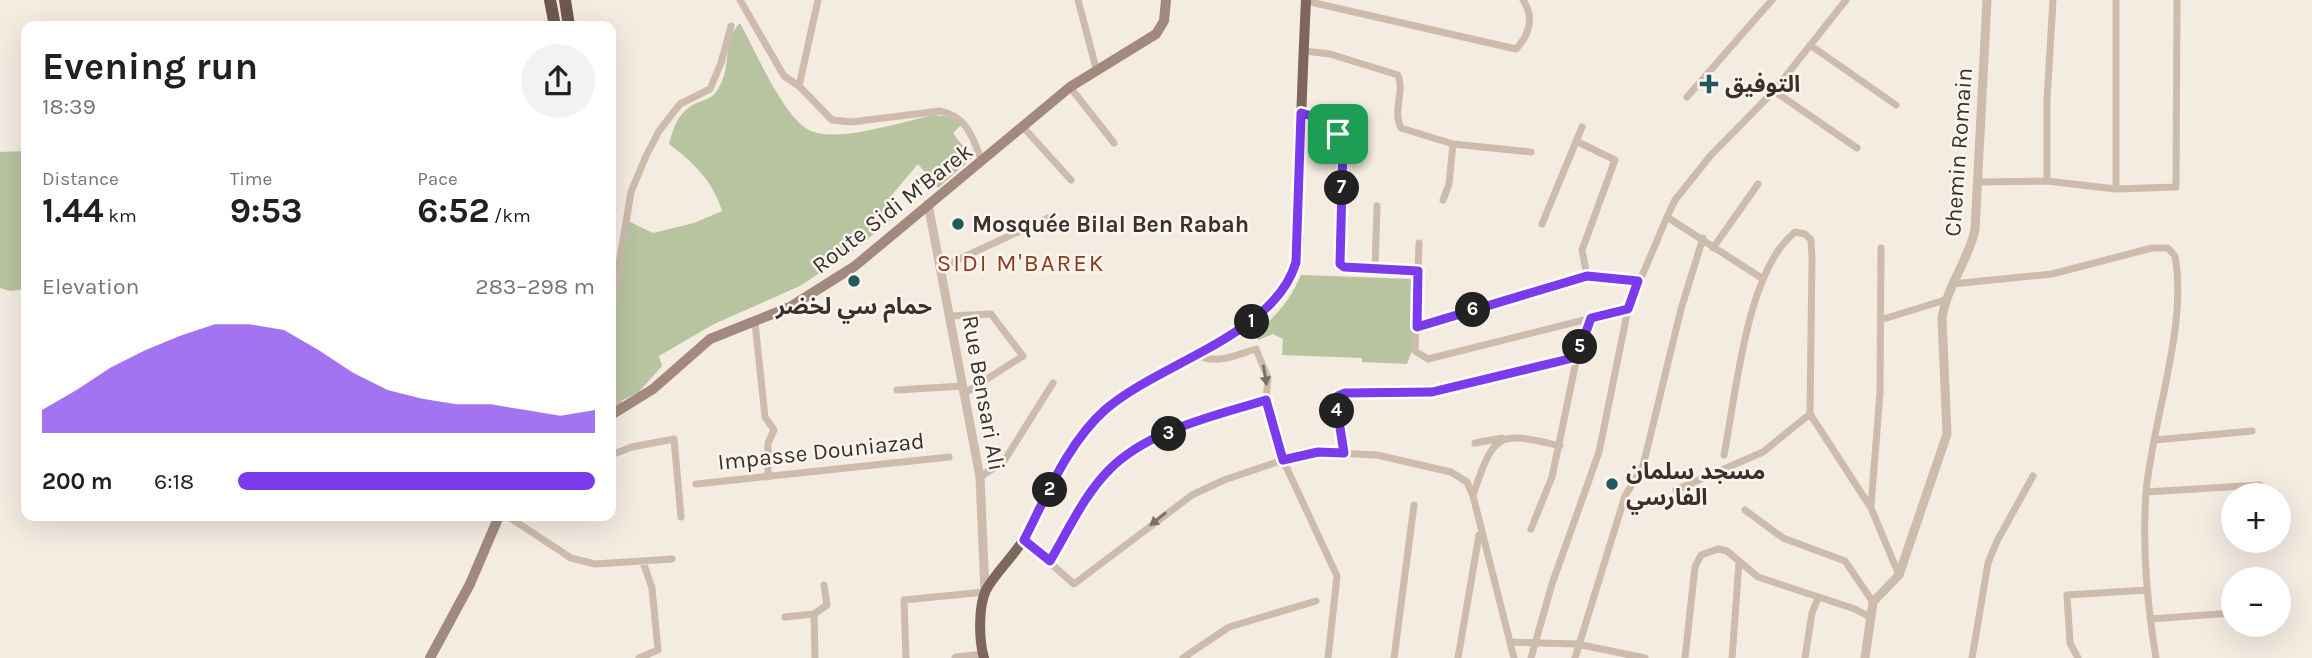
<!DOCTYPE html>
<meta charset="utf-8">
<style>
body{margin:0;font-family:Karla,"Noto Sans Arabic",sans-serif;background:#f2f2f2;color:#202124;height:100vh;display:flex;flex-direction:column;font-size:26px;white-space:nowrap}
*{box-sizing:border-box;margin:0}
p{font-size:23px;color:#757577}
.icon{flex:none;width:38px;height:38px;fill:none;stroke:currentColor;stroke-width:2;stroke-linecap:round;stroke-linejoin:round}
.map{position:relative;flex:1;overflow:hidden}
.details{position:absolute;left:21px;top:21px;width:595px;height:500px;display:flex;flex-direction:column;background:#fff;border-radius:14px;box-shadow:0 7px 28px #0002}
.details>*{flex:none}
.buttons{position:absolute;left:2221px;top:483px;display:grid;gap:14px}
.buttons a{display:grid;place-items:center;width:70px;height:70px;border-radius:50%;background:#fff;box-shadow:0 7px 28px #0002;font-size:35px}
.pin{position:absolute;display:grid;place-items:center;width:60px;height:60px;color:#fff;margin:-30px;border-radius:14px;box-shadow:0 4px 10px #0006}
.km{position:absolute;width:35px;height:35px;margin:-18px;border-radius:50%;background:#222;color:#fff;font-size:19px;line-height:35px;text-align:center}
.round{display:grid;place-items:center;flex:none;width:74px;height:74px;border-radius:37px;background:#f2f2f2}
.headline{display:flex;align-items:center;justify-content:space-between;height:119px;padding:0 21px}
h1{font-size:38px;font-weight:700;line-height:52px}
.figures{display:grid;grid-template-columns:repeat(3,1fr);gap:10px;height:119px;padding:7px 21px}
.figures div{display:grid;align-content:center}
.figures b{font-size:35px;font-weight:700}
.figures small{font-size:19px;font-weight:400}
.figures p{font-size:19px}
.chart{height:196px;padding:14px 21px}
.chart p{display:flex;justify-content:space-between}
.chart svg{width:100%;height:126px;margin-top:7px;fill:#7c3aed;opacity:.7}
ul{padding:0 21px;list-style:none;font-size:23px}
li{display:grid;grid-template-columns:112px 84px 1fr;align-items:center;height:52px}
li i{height:18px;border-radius:9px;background:#7c3aed}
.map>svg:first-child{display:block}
.green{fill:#b8c4a0}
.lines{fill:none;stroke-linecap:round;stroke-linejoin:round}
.minor{stroke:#cdbbac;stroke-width:7}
.tertiary{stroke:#cdbbac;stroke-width:9}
.secondary{stroke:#a18a7d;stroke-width:10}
.primary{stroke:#7d675c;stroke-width:10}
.trunk{stroke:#6c584f;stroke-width:12}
.oneway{fill:#7d6f65}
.route-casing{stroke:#fff;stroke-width:14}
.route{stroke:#7c3aed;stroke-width:9}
.poi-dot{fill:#1f5a5e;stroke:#fbf5ee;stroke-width:2.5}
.labels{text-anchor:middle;stroke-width:5;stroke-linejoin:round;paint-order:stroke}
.poi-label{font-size:23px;font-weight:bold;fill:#3b302b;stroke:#fbf5ee;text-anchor:start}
.street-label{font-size:23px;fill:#3b302b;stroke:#fbf5ee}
.neighbourhood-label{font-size:24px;letter-spacing:2px;fill:#8c3b22;stroke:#fbf5ee}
</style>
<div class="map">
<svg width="2312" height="658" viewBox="0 0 2312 658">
<rect width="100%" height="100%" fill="#f4ebe1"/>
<path class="green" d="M740,23c14,25 45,98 71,108 28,12 93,-10 123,-16l15,2 12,8 -8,8 19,25 -34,30 -20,-24 -27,32 8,17 -45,37 -54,36 -86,38 -55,32 3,10 -23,26 -28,14v-77l17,-108 25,12 41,-10 28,-12c-9,-30 -29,-49 -53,-67 4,-15 8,-29 22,-38 9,-6 20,-5 27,-17 14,-21 4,-48 22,-66z
M26,151v138l-16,2 -10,-3v-136z
M1301,275l110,4 2,10 -1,61 -5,14 -45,-2v-4l-80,-3 1,-16 -10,-5 -15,6 -3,-7c21,-16 36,-34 46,-58z"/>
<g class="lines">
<path class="minor" d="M740,0l44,76 15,10 33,34 19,2 89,-11c28,6 33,27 42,51
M1078,0l18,68
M1306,1l210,48c13,-14 19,-32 7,-49
M1810,45l86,60
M1304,51l26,3 68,21c7,17 -6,36 3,53l52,16 78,8
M799,86l19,-86
M1070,87l44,56
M1774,91l83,57
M1687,97l85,-97
M1301,113l29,8 13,26 -3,117 78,7
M1023,127l48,53
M1576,141l39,19 -33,90 5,26
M2047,181v-81l6,-100
M1977,182l70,-1 69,8 60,-2 1,-187
M2116,189v-189
M1443,200l6,-16 4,-40
M1667,217l96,62
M1542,224l40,-97
M1419,243l-4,108 13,8 200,-50
M1713,248l45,-64
M942,267l106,-49
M1375,268l2,-62
M1952,284l100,-10 100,-26h16l7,8c13,71 -23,165 -29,237 -4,56 1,110 10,165
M611,312l20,-120 15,-36 13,-25 21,-27 30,-15 11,-26 10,-37
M951,316l40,-2 32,42 -58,37
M1880,320l65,-20
M755,323l10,94 9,13 -6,13v34
M1417,326l170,-50 51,5
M897,390l66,-4
M611,395l12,13
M2155,440l97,-9
M1475,443l27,-5
M1344,453l-8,-51 9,-9 87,-1 145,-35
M611,455l21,-8 42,-8 7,78
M1724,455c12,-60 22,-184 71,-223l10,2 6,6 1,18 -2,156 61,94 28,67
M980,477l24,-16 49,-78
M696,484l253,-27
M1676,490l87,-38 47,-38
M2146,492l114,-7
M1473,495c21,-61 23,-65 87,-49
M1871,506l9,-113 1,-145
M1745,510l38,28 62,23 28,41
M507,516l64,42 24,6 77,-5
M1531,529l21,-52 25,-120 14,-38
M1024,540l50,44 118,-89 32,-15 59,-20 -17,-60 2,-22 -12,-29c-21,6 -40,17 -61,5
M1050,561c18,-30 34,-66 59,-91 39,-40 106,-54 157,-70
M814,614l1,44
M785,617l29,-3 13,-9 -3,-20
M2150,619l83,-6
M1510,642l67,2 68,14
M639,658l19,-8 -6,-62 -9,-26
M906,658l-2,-58 81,-8
M1183,658l46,-31 87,-26
M1328,658l9,-82 -54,-116 35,-8 59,3 74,17 16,10 6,14 41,162
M1394,658l20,-153
M1458,658l21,-123
M1531,658l21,-74 47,-132 29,-143 39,-92 8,-17 36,-45 63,-64 72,-91
M1575,658l50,-162 18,-30 38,-157 22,-71
M1685,658l10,-91 6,-12 17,-6 9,2 31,26 97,32 15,8
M1732,658l7,-96
M1805,658l7,-45 6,-15
M1972,658l16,-95 9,-22 36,-65
M2078,658l-8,-15 -3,-48 79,-5"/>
<path class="tertiary" d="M928,204l52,273 5,115
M956,658l27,-3
M1865,658l8,-56 26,-27 48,-141 -5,-116c5,-32 26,-57 33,-88l12,-230"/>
<path class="secondary" d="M611,415l42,-26 57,-50 80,-32 65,-41 215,-179 86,-53 8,-13 2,-21
M430,658l40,-74 29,-68"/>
<path class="primary" d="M984,658c-5,-17 -6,-51 2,-68 10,-18 27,-33 38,-51 26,-42 43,-96 82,-129 54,-47 147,-66 184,-130 13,-22 8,-74 9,-100 2,-60 4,-120 7,-180"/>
<path class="trunk" d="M550,0l5,26
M565,0l4,26"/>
</g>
<defs><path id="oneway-solid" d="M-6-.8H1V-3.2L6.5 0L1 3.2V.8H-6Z" transform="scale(1.75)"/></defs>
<g class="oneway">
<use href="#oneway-solid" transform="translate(1265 375) rotate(80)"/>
<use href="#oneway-solid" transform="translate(1158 519) rotate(141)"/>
</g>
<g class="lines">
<g class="route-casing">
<path id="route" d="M1301,113l29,8 13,26 -3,117 4,3 74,4 -1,56 170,-51 51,5 -10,28 -37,9 -14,39 -145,35 -87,1 -7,3 -2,6 8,51 -26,-1 -35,8 -17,-60c-51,16 -118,30 -157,70 -25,25 -41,61 -59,91l-26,-21c22,-43 44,-98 82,-131 55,-47 169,-74 190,-147z"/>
</g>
<use href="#route" class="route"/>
</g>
<g class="poi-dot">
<path d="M1705.5 73.5h7v7h7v7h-7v7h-7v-7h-7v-7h7z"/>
<circle cx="958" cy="224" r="7"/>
<circle cx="854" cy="281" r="7"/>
<circle cx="1612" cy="484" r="7"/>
</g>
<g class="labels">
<g class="poi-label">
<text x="1725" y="92">التوفيق</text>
<text x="972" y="232">Mosquée Bilal Ben Rabah</text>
<text x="854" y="314" text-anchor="middle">حمام سي لخضر</text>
<text x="1626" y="479">مسجد سلمان<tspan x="1626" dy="26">الفارسي</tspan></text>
</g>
<g class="street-label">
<text transform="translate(1958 152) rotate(-86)" y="8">Chemin Romain</text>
<text transform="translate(892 208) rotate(-38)" y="8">Route Sidi M'Barek</text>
<text transform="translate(984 393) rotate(80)" y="8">Rue Bensari Ali</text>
<text transform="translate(821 451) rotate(-6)" y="8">Impasse Douniazad</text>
</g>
<g class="neighbourhood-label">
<text x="1021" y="271">SIDI M'BAREK</text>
</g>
</g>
</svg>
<div class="buttons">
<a>+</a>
<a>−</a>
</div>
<div class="pin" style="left:1338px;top:134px;background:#1e9e55"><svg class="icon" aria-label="arrive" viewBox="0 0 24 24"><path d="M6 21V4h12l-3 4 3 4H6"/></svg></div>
<b class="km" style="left:1252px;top:322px">1</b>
<b class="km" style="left:1050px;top:490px">2</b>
<b class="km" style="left:1169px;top:434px">3</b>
<b class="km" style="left:1337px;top:411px">4</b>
<b class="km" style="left:1580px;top:347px">5</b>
<b class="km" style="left:1473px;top:310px">6</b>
<b class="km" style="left:1342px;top:188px">7</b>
<section class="details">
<div class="headline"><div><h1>Evening run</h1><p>18:39</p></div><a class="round"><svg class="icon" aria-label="share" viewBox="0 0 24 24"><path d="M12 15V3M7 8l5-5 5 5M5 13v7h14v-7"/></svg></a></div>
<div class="figures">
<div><p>Distance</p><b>1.44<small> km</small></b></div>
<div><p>Time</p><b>9:53</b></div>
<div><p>Pace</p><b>6:52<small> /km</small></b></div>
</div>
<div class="chart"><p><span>Elevation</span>283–298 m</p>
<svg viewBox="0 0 160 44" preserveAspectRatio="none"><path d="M0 44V36L10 29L20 21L30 15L40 10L50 6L60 6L70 8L80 15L90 23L100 29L110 32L120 34L130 34L140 36L150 38L160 36V44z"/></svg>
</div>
<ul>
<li><b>200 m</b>6:18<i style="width:100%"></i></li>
</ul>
</section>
</div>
